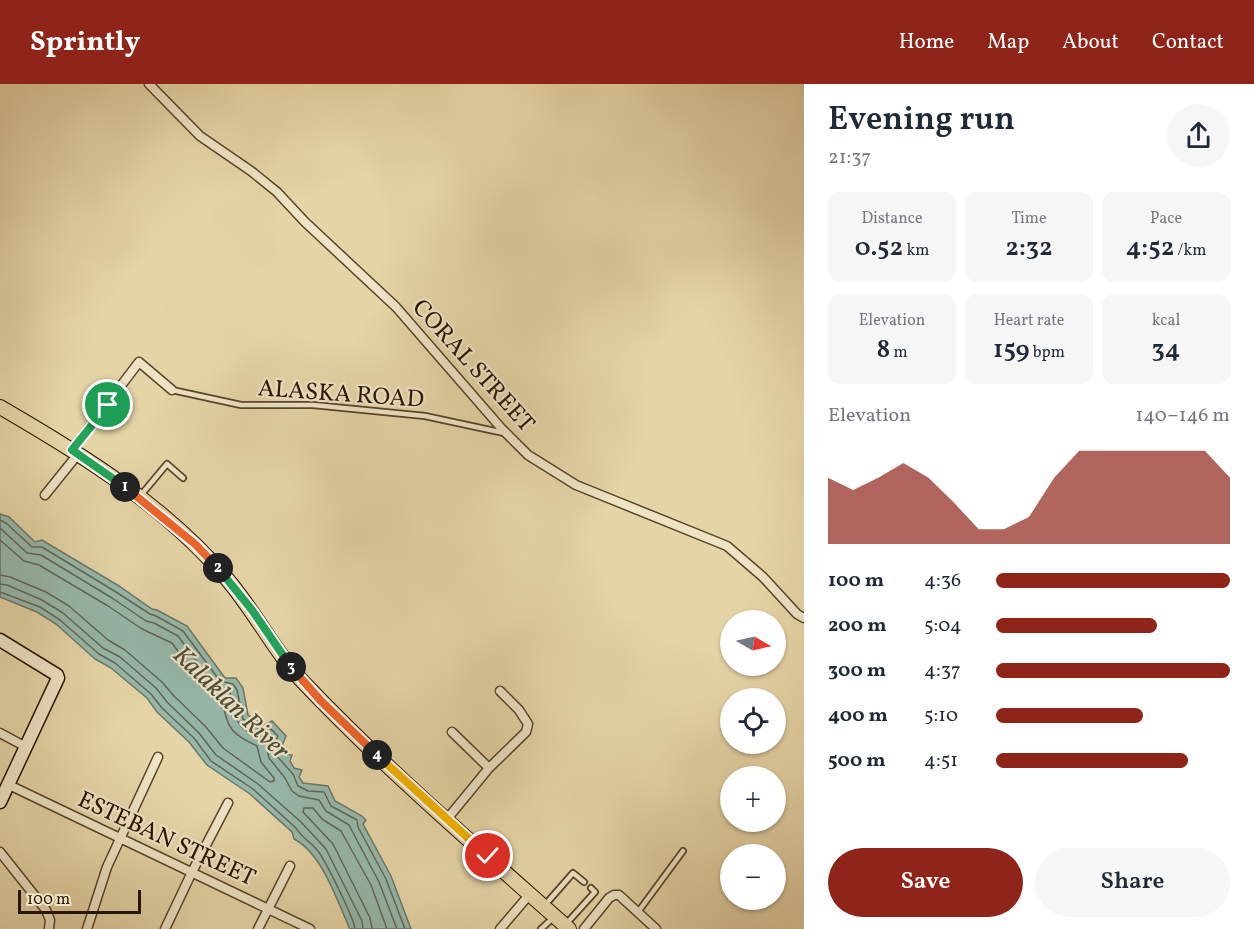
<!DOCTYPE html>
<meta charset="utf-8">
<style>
body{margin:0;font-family:Vollkorn,serif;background:#f6f6f7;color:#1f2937;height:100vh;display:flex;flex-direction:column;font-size:22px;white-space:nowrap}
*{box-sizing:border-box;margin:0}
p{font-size:20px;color:#747a83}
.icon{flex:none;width:33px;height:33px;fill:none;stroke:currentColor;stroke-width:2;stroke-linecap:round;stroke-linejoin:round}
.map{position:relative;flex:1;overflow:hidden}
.details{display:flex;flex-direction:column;background:#fff;width:450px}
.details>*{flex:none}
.needle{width:39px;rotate:99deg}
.controls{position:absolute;left:720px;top:526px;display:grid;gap:12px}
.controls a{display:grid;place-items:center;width:66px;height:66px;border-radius:50%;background:#fff;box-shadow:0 2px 4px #0004;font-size:30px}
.scale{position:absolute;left:18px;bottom:15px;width:123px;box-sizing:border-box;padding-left:6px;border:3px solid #291500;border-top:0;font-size:16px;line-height:21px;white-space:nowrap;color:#291500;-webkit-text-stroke:4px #eee3c5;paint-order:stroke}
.pin{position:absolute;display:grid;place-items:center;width:51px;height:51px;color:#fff;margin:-26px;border:3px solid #fff;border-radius:50%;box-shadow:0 2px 6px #0007}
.km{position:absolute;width:30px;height:30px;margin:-15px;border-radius:50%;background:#222;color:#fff;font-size:16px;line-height:30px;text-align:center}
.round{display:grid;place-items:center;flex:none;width:63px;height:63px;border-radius:32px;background:#f6f6f7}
.overview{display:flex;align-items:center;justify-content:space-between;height:102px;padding:0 24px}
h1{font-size:33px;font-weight:600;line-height:45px}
.stats{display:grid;grid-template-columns:repeat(3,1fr);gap:9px;height:102px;padding:6px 24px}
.stats div{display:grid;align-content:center;border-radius:12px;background:#f6f6f7;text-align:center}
.stats b{font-size:26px;font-weight:600}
.stats small{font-size:16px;font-weight:400}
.stats p{font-size:16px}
.chart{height:168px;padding:12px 24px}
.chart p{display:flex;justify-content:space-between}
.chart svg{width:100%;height:108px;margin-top:6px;fill:#8f2418;opacity:.7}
.action{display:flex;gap:12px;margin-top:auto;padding:12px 24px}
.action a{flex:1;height:69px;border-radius:36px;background:#8f2418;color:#fff;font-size:24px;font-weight:600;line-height:69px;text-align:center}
.action a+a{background:#f6f6f7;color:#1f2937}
ul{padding:0 24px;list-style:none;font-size:20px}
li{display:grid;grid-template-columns:96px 72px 1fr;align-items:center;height:45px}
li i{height:15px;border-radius:8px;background:#8f2418}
header{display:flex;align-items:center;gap:36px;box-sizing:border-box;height:84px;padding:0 30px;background:#8f2418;color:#fff}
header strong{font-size:28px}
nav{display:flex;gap:33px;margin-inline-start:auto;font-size:21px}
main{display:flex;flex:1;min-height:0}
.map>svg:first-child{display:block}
.water{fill:#96b8ab;stroke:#6a7767;stroke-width:1.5}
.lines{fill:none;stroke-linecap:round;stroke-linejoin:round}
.shore{stroke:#606656;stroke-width:1.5}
.lane-casing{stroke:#58452a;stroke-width:8}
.street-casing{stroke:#58452a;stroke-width:11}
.secondary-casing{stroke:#291500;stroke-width:15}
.primary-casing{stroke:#291500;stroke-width:16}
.lane{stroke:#eee3c5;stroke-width:4.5}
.street{stroke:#eee3c5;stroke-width:8}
.secondary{stroke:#eee3c5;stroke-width:12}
.primary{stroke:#e5d4a6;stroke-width:14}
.split-1-casing{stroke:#fff;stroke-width:12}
.split-2-casing{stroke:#fff;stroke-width:12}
.split-3-casing{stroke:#fff;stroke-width:12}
.split-4-casing{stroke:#fff;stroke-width:12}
.split-5-casing{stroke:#fff;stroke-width:12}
.split-6-casing{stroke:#fff;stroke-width:12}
.split-1{stroke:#22a559;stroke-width:8}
.split-2{stroke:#f0652b;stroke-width:8}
.split-3{stroke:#22a559;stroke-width:8}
.split-4{stroke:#f0652b;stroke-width:8}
.split-5{stroke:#f5b400;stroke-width:8}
.split-6{stroke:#f5b400;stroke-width:8}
.labels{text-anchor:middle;stroke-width:4.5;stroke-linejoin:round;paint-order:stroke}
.street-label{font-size:24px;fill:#291500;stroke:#eee3c5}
.water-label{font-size:26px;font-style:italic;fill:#4f4e3c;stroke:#eee3c5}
</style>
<header>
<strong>Sprintly</strong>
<nav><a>Home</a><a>Map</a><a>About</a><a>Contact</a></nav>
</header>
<main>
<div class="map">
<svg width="804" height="845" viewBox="0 0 804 845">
<rect width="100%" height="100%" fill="#e5d4a6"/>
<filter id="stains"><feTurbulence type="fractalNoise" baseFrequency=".00333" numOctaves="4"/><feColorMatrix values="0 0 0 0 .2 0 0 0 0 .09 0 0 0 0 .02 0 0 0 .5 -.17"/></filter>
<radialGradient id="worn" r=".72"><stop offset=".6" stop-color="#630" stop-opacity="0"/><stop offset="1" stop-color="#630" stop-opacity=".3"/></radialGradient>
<path class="water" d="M0,430l9,3 26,25 7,-2 77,46 33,23 5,1 30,16 38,52h11l7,10 5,27 16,10 8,-4 14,15c-4,12 -12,17 6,19l-2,6 4,7 8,2 -3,7 4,6 25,3 7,15 27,15 4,4 -3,4 28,52 20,53h-61c-13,-28 -28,-76 -56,-90l-2,-7 -42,-38 -43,-29 -18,-23 -32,-30 -10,-14 -36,-30 -16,-9 -39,-35 -19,-12 -37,-15z"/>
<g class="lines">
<path class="shore" d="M0,436l6,3 26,24h10l74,45 34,22 6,2 27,15 37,50 13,3 4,6 6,29 18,11 10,-1 7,7 -4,11 1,7 18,20 5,12 10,5 16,1 7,14 26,14 1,7 28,52 19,50
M0,444l27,25 14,2 71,43 34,23 8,2 24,13 37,50 15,7c7,29 5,38 38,46l-1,10 2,9 16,20 7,13 7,5 20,4 7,11 23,14 30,57 18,47
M0,456l24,21 15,4 69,41 34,23 30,14 36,49 14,9c7,30 8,31 35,45l4,16 13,16v3l-4,1 -47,-34 -17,-21 -32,-31 -12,-14 -37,-32 -17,-10 -39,-34 -23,-14 -36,-15 -10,-2
M0,500l7,1 35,15 21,13 40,35 17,9 36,31 11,14 32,31 17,22 42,29 43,38 25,27 36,72 1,8
M0,508l40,15 20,13 39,34 16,9 36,31 11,14 32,30 17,23 42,28 43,39c5,9 15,14 22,23 8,11 36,67 37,78
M372,845l-2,-11 -37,-74 -30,-32 1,-4h9l9,11 19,12 30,54 16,44"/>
<g class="lane-casing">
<path id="lane" d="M172,306l69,15h72l112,11 79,17
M141,411l26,-31 16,14
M545,821l28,-32 11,9
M638,828l45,-61
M567,839l28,-31 -4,-4
M541,845l12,-11"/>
</g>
<g class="street-casing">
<path id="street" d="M149,0l51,52 51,35 26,21 28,30 91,85 106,122 26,26 48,30 151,61 36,31 34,37 7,4
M72,366l67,-88 33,28
M45,411l33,-41
M452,648l37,36
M0,649l26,14
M7,700l303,145
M447,735l42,-51 37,-36 2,-8 -9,-14 -19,-19
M0,768l46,58 4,10 -1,9
M87,845l20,-62 51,-110
M165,845l27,-57 36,-69
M258,845l32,-63
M500,845l30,-35
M584,845l25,-31 5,-3h5l37,34"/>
</g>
<g class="secondary-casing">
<path id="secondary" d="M0,556l57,35 1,3 -58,124"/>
</g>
<g class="primary-casing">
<path id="primary" d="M0,323c81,47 166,99 227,172 29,34 48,74 79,106 82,86 174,165 263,244"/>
</g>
<use href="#lane" class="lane"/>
<use href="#street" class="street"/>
<use href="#secondary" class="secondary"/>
<use href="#primary" class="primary"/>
</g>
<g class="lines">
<g class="split-1-casing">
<path id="split-1" d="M108,321l-36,45 53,37"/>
</g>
<g class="split-2-casing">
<path id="split-2" d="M125,403l70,57 23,24"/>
</g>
<g class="split-3-casing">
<path id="split-3" d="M218,484l34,42 39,57"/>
</g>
<g class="split-4-casing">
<path id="split-4" d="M291,583l30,34 56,54"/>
</g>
<g class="split-5-casing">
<path id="split-5" d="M377,671l91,83"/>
</g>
<g class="split-6-casing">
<path id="split-6" d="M468,754l20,18"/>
</g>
<use href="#split-1" class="split-1"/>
<use href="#split-2" class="split-2"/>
<use href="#split-3" class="split-3"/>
<use href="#split-4" class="split-4"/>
<use href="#split-5" class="split-5"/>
<use href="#split-6" class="split-6"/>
</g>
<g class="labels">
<g class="street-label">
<text transform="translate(474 281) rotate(48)" y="8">CORAL STREET</text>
<text transform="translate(341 309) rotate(4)" y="8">ALASKA ROAD</text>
<text transform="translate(167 754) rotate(25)" y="8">ESTEBAN STREET</text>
</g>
<g class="water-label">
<text transform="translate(232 618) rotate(44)" y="9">Kalaklan River</text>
</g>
</g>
<rect width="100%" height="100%" filter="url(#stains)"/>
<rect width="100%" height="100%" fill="url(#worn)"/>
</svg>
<div class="controls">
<a><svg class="needle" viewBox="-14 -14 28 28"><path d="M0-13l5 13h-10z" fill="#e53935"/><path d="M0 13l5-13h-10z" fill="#747a83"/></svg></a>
<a><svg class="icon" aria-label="locate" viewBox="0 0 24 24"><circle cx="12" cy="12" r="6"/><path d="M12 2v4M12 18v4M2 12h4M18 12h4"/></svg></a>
<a>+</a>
<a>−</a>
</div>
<div class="scale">100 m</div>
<div class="pin" style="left:108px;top:321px;background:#1e9e55"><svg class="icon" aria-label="arrive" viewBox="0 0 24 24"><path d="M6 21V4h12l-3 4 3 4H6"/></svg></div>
<div class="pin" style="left:488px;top:772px;background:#d93025"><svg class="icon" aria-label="check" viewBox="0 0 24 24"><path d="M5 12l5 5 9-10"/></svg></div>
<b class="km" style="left:125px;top:403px">1</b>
<b class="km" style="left:218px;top:484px">2</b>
<b class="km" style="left:291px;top:583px">3</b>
<b class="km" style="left:377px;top:671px">4</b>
</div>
<section class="details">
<div class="overview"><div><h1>Evening run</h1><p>21:37</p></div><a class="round"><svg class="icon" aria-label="share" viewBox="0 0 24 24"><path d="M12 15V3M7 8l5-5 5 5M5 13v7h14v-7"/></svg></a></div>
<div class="stats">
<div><p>Distance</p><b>0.52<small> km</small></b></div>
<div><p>Time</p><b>2:32</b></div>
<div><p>Pace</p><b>4:52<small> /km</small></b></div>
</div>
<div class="stats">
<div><p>Elevation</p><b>8<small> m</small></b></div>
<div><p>Heart rate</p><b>159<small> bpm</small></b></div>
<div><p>kcal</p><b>34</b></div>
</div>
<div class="chart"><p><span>Elevation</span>140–146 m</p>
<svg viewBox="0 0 160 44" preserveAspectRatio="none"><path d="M0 44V17L10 22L20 17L30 11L40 17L50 27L60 38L70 38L80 33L90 17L100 6L110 6L120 6L130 6L140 6L150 6L160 17V44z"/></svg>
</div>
<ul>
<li><b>100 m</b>4:36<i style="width:100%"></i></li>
<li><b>200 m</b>5:04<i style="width:69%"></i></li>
<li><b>300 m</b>4:37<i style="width:100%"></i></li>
<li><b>400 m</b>5:10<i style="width:63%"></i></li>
<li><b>500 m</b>4:51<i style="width:82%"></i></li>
</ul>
<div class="action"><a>Save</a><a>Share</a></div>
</section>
</main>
